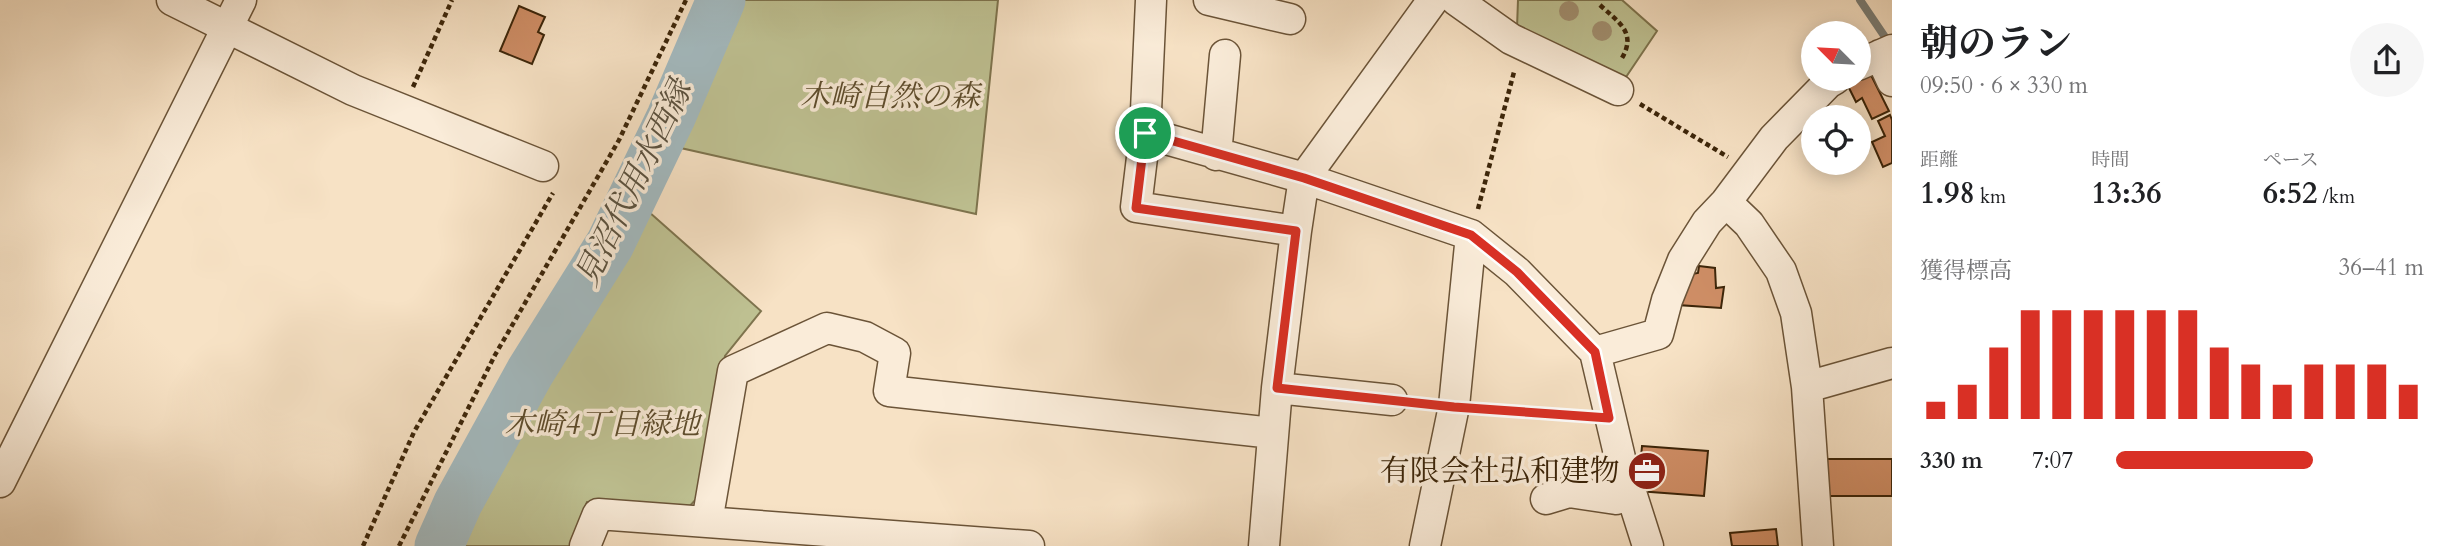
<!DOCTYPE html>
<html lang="ja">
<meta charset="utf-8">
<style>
body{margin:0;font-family:Cardo,"Noto Serif JP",serif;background:#f6f6f6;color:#202124;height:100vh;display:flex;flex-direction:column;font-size:26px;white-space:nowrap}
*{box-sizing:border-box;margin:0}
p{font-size:23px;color:#757577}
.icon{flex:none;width:38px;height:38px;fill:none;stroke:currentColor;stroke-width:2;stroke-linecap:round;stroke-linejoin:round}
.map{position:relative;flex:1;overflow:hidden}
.sheet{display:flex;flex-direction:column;background:#fff;width:560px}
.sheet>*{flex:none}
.needle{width:46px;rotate:294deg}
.buttons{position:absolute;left:1801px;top:21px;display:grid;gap:14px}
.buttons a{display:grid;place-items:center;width:70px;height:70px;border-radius:50%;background:#fff;box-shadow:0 4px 18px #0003;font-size:35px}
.pin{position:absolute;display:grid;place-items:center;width:60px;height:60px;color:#fff;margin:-30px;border:4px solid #fff;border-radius:50%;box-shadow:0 2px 7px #0007}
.round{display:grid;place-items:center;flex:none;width:74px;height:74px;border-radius:37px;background:#f6f6f6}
.headline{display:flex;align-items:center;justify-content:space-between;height:119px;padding:0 28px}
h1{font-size:38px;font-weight:700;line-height:52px}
.figures{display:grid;grid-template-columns:repeat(3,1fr);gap:10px;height:119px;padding:7px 28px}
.figures div{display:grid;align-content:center}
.figures b{font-size:30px;font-weight:700}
.figures small{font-size:19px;font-weight:400}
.figures p{font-size:19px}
.chart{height:196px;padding:14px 28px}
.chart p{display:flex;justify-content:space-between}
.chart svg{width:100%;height:126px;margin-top:7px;stroke:#d93025;stroke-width:6}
ul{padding:0 28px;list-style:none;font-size:23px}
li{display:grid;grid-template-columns:112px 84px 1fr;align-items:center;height:52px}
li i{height:18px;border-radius:9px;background:#d93025}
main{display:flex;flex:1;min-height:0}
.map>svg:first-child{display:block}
.green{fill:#bfc293;stroke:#7e744e;stroke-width:2}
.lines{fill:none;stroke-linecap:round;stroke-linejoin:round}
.stream{stroke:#7a7e77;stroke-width:8}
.river{stroke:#a3bac0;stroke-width:49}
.building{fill:#cf8e66;stroke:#3c2509;stroke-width:2}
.minor-casing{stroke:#6b5438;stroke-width:33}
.path{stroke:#3c2509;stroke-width:4.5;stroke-dasharray:5 3.5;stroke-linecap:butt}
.minor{stroke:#faecd9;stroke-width:30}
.tree{fill:#a29071}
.route-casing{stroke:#fff;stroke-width:14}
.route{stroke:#d93025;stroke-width:9}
.labels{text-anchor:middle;stroke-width:7;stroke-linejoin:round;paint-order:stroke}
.park-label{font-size:30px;font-style:italic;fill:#5d4c2c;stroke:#faecd9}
.poi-label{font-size:30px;fill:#3c2509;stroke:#faecd9;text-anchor:end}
.water-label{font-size:32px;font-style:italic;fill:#5b5240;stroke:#faecd9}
</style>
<main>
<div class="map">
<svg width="1892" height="546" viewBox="0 0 1892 546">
<rect width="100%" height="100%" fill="#f7e2c5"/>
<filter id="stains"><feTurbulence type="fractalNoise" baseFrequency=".00286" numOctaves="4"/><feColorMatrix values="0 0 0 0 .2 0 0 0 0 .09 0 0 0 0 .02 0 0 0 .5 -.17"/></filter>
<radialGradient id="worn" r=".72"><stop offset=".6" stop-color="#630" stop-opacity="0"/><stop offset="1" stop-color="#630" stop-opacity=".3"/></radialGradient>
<path class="green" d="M730,0h268l-22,214 -300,-67 -27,65 112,99 -36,45 -25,139 -13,14 -100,-7 -17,44h-122l53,-109 125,-203z
M1518,0h104l35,31 -33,49 -107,-52z"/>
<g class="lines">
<path class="stream" d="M1860,0l25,37"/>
<path class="river" d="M439,546l19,-43 72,-131 80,-128 61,-127 50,-117"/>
</g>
<path class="building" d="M519,6l26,11 -7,15 6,3 -12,29 -32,-13z
M1870,73l19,38 -17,8 -10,-21 -6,4 -9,-18z
M1890,115l2,5v43l-9,4 -11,-25 13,-6 -7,-15z
M1699,266l16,2 1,20 8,-1 -3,21 -43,-3 14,-31 6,-1z
M1642,446l66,5 -4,45 -66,-5z
M1827,459h65v37h-65z
M1776,529l2,17h-46l-2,-13z"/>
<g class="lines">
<g class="minor-casing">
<path id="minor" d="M172,0l181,90 190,76
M1151,0l-6,133 159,45 167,57 46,37 78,80
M1209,0l81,19
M1456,0l55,39 107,51
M1880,55l12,26
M1858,65l34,-15
M1145,133l-9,74 160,24
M1216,155l9,-100
M1726,202l23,22 32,47 15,42 11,74 11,159
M1807,387l85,-24
M1277,388l115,12
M0,482l241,-482
M1546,499l23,-7 47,7 15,-6
M707,522l26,-151 94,-43 38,9 30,16 -6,38 384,42
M585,546l13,-32 431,32
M1264,546l13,-158 19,-157 8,-53 129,-178
M1425,546l29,-140 17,-171
M1648,546l-28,-88 -25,-106 63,-18 9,-34 16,-40 24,-38 19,-20 48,-64 54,-55 7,-4"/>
</g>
<path class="path" d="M1600,5c18,17 37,27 22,53
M413,87l39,-87
M1640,104l88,53
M1478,209l36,-137
M1481,408l103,8
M363,546l51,-114 139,-239
M399,546l96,-191 124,-215 67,-140"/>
<use href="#minor" class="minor"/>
</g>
<g class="tree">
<circle cx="1569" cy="11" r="10"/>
<circle cx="1602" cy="31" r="10"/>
</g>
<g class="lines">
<g class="route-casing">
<path id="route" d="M1145,133l159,45 167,57 46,37 78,80 14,66 -155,-11 -177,-19 19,-157 -160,-23z"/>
</g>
<use href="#route" class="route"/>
</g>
<defs>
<g id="office-disc" transform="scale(2.0125)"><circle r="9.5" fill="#8f2418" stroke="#faecd9"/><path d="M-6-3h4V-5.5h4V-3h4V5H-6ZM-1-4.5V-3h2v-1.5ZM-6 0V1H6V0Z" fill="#fff"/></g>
</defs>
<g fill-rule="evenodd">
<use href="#office-disc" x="1647" y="471"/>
</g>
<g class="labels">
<g class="park-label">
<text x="890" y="106">木崎自然の森</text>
<text x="602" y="434">木崎4丁目緑地</text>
</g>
<g class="poi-label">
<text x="1620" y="481">有限会社弘和建物</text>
</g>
<g class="water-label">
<text transform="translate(633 183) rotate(-64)" y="11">見沼代用水西縁</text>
</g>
</g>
<rect width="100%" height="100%" filter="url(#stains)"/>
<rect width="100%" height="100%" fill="url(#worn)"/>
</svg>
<div class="buttons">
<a><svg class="needle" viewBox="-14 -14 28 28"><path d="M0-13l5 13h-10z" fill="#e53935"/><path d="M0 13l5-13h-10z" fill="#757577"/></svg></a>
<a><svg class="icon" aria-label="locate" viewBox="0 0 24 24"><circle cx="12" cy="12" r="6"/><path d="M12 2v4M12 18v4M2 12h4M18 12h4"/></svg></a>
</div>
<div class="pin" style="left:1145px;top:133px;background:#1e9e55"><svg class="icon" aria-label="arrive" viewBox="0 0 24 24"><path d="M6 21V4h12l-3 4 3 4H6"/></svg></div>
</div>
<section class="sheet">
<div class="headline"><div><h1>朝のラン</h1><p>09:50 · 6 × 330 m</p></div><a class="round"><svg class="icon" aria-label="share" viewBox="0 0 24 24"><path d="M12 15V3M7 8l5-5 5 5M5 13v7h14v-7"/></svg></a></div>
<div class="figures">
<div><p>距離</p><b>1.98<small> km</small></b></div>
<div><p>時間</p><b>13:36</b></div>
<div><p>ペース</p><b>6:52<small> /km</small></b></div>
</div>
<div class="chart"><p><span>獲得標高</span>36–41 m</p>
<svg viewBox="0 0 160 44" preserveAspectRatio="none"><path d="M5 44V38M15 44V32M25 44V19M35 44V6M45 44V6M55 44V6M65 44V6M75 44V6M85 44V6M95 44V19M105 44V25M115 44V32M125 44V25M135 44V25M145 44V25M155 44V32"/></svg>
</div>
<ul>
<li><b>330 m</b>7:07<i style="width:64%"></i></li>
</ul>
</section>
</main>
